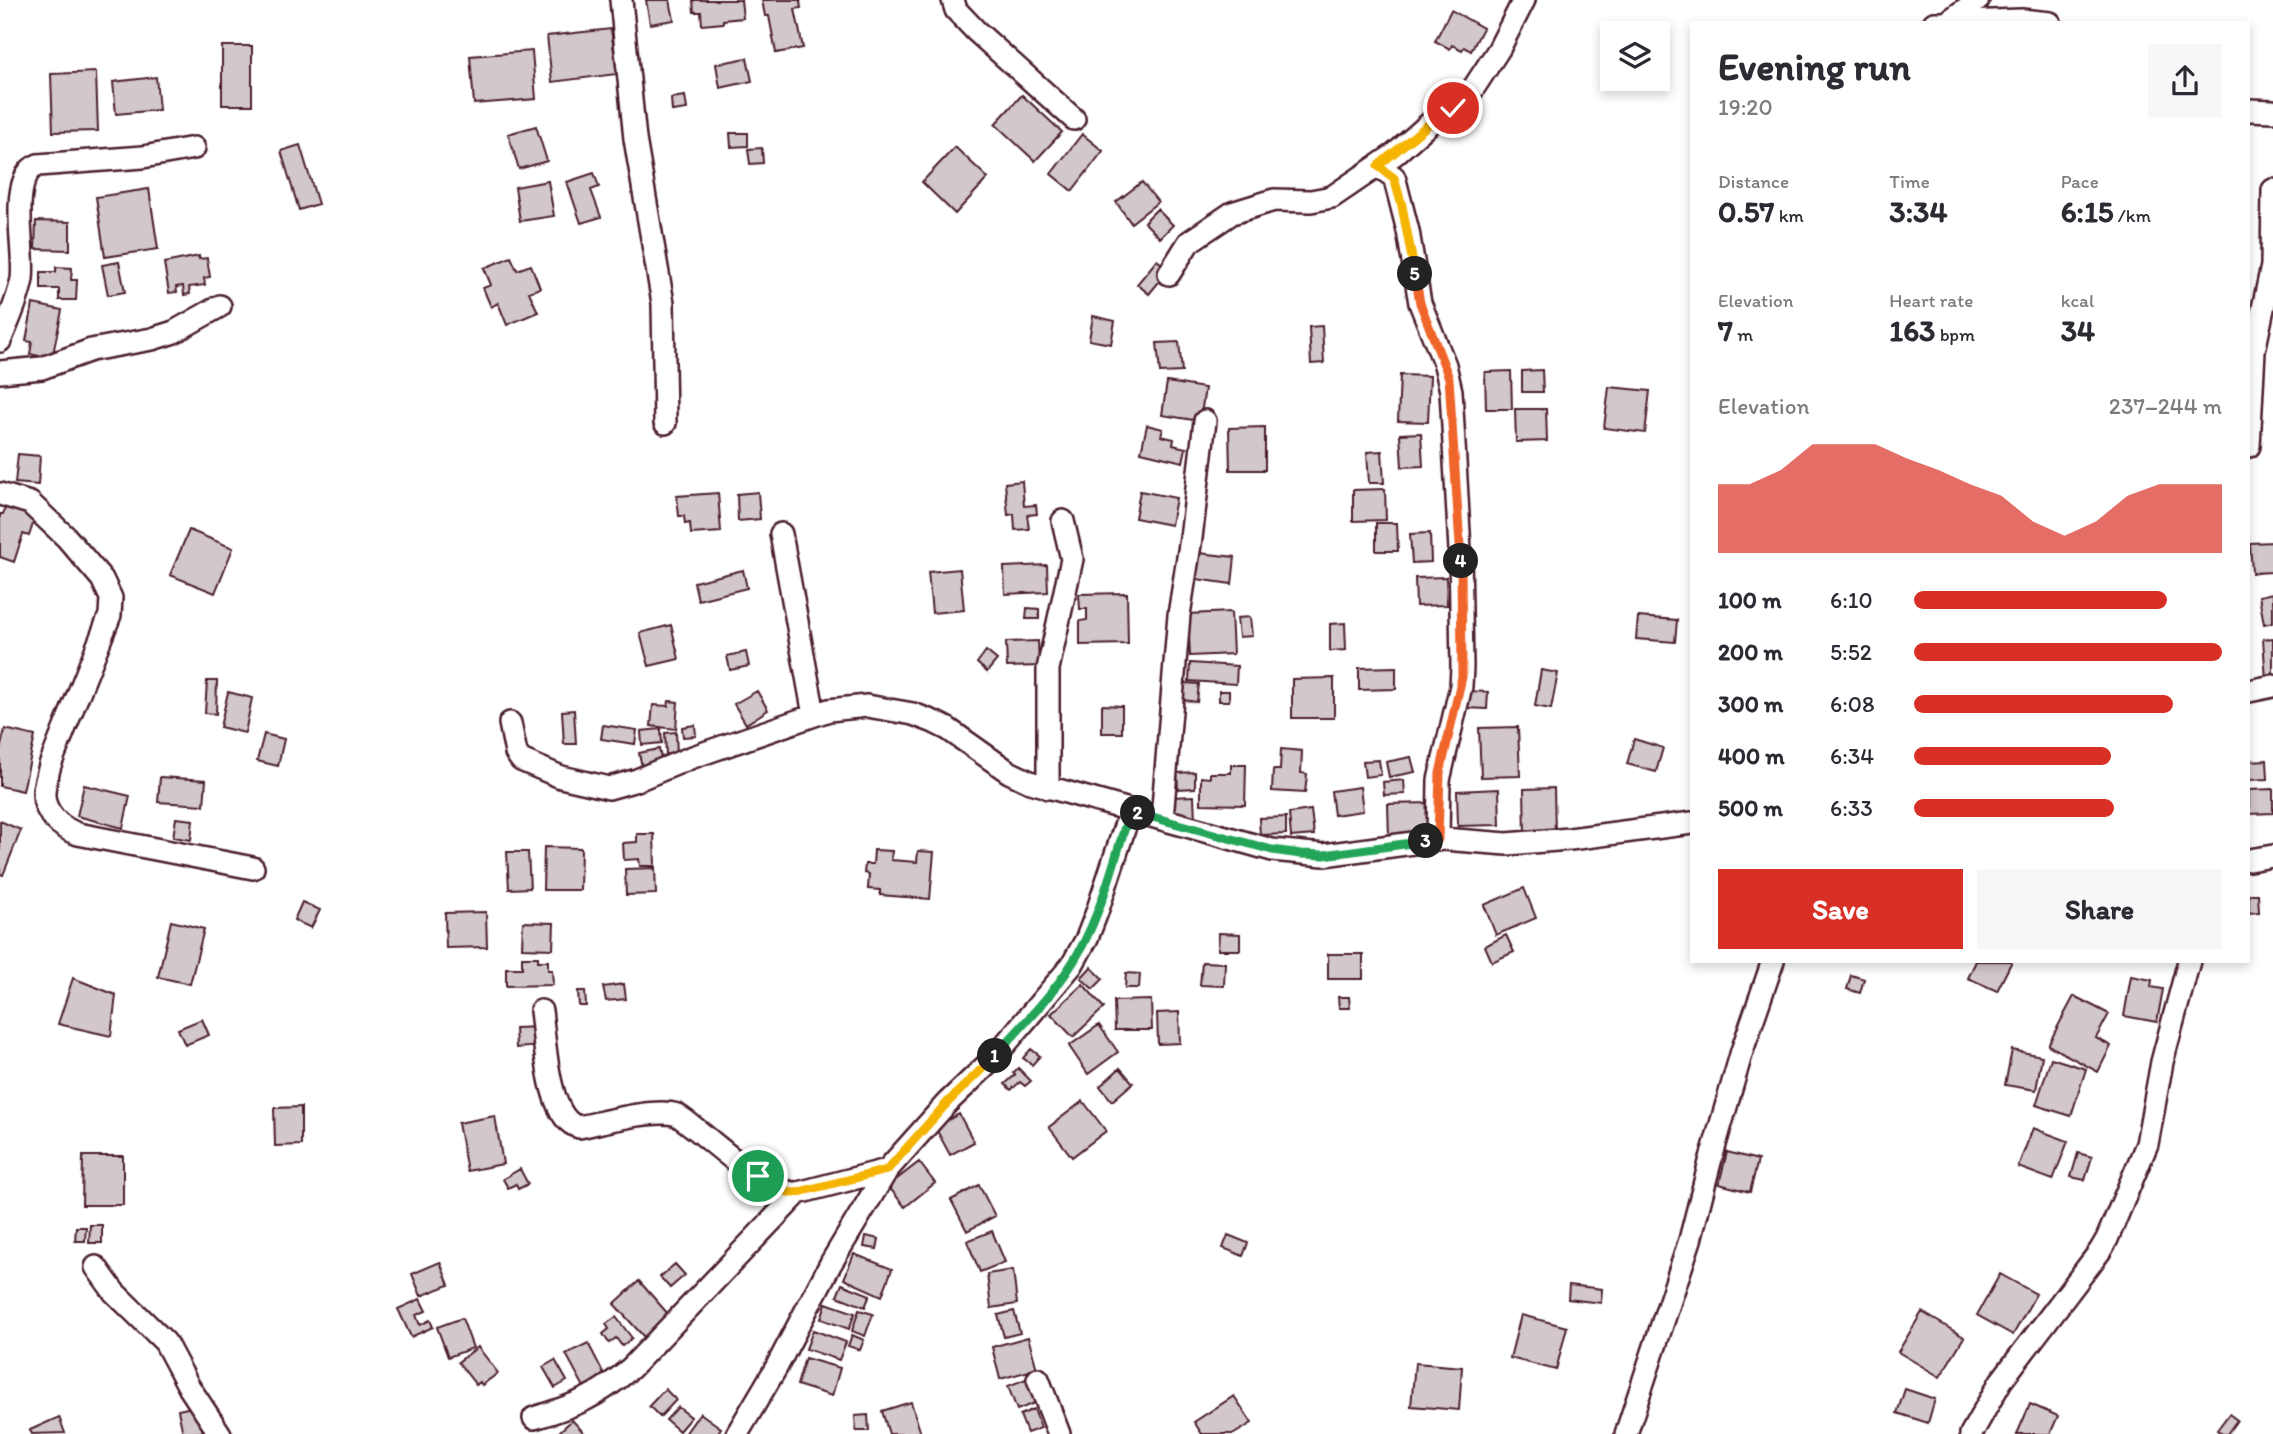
<!DOCTYPE html>
<meta charset="utf-8">
<style>
body{margin:0;font-family:Itim,sans-serif;background:#f7f7f7;color:#2b2b33;height:100vh;display:flex;flex-direction:column;font-size:26px;white-space:nowrap}
*{box-sizing:border-box;margin:0}
p{font-size:23px;color:#7c7c81}
.icon{flex:none;width:38px;height:38px;fill:none;stroke:currentColor;stroke-width:2;stroke-linecap:round;stroke-linejoin:round}
.map{position:relative;flex:1;overflow:hidden}
.drawer{position:absolute;left:1690px;top:21px;width:560px;height:942px;display:flex;flex-direction:column;background:#fff;border-radius:0px;box-shadow:0 4px 10px #0003}
.drawer>*{flex:none}
.fabs{position:absolute;left:1600px;top:21px;display:grid;gap:14px}
.fabs a{display:grid;place-items:center;width:70px;height:70px;border-radius:0px;background:#fff;box-shadow:0 4px 10px #0003;font-size:35px}
.pin{position:absolute;display:grid;place-items:center;width:60px;height:60px;color:#fff;margin:-30px;border:4px solid #fff;border-radius:50%;box-shadow:0 2px 7px #0007}
.km{position:absolute;width:35px;height:35px;margin:-18px;border-radius:50%;background:#222;color:#fff;font-size:19px;line-height:35px;text-align:center}
.round{display:grid;place-items:center;flex:none;width:74px;height:74px;border-radius:0px;background:#f7f7f7}
.summary{display:flex;align-items:center;justify-content:space-between;height:119px;padding:0 28px}
h1{font-size:38px;font-weight:700;line-height:52px}
.metrics{display:grid;grid-template-columns:repeat(3,1fr);gap:10px;height:119px;padding:7px 28px}
.metrics div{display:grid;align-content:center}
.metrics b{font-size:30px;font-weight:700}
.metrics small{font-size:19px;font-weight:400}
.metrics p{font-size:19px}
.chart{height:196px;padding:14px 28px}
.chart p{display:flex;justify-content:space-between}
.chart svg{width:100%;height:126px;margin-top:7px;fill:#d93025;opacity:.7}
.cta{display:flex;gap:14px;margin-top:auto;padding:14px 28px}
.cta a{flex:1;height:80px;border-radius:0px;background:#d93025;color:#fff;font-size:28px;font-weight:700;line-height:80px;text-align:center}
.cta a+a{background:#f7f7f7;color:#2b2b33}
ul{padding:0 28px;list-style:none;font-size:23px}
li{display:grid;grid-template-columns:112px 84px 1fr;align-items:center;height:52px}
li i{height:18px;border-radius:9px;background:#d93025}
.map>svg:first-child{display:block}
.building{fill:#d2c7cb;stroke:#4a1f2b;stroke-width:2}
.lines{fill:none;stroke-linecap:round;stroke-linejoin:round}
.minor-casing{stroke:#4a1f2b;stroke-width:26}
.minor{stroke:#fff;stroke-width:21}
.split-1-casing{stroke:#fff;stroke-width:14}
.split-2-casing{stroke:#fff;stroke-width:14}
.split-3-casing{stroke:#fff;stroke-width:14}
.split-4-casing{stroke:#fff;stroke-width:14}
.split-5-casing{stroke:#fff;stroke-width:14}
.split-6-casing{stroke:#fff;stroke-width:14}
.split-1{stroke:#f5b400;stroke-width:9}
.split-2{stroke:#22a559;stroke-width:9}
.split-3{stroke:#22a559;stroke-width:9}
.split-4{stroke:#f0652b;stroke-width:9}
.split-5{stroke:#f0652b;stroke-width:9}
.split-6{stroke:#f5b400;stroke-width:9}
</style>
<div class="map">
<svg width="2273" height="1434" viewBox="0 0 2273 1434">
<rect width="100%" height="100%" fill="#fff"/>
<filter id="ink" filterUnits="userSpaceOnUse"><feTurbulence type="fractalNoise" baseFrequency=".0143" numOctaves="2"/><feDisplacementMap in="SourceGraphic" scale="14" xChannelSelector="R" yChannelSelector="G"/><feConvolveMatrix kernelMatrix="1 2 1 2 8 2 1 2 1" color-interpolation-filters="sRGB"/></filter>
<g filter="url(#ink)">
<path class="building" d="M646,0h24l4,20 -24,4z
M693,0h48l2,18 -20,2v3l-21,2 -1,-13h-7z
M762,0h39l-1,2 1,6 -6,1 8,39 -27,5 -7,-37h-4z
M1451,10l32,18 -12,23 -7,-4 -2,3 -10,-5 -2,4 -15,-8z
M611,29l6,45 -65,8 -5,-46z
M222,46h30v59h-30z
M532,51l4,48 -62,5 -4,-48z
M747,58l5,23 -32,7 -4,-24z
M96,72l2,59 -45,1 -2,-58z
M156,77l3,33 -43,4 -3,-32z
M1022,95l40,37 -27,29 -40,-37z
M685,96l2,13 -15,2 -1,-13z
M536,126l11,35 -28,8 -11,-35z
M730,133h18v13l-17,1z
M1082,134l21,17 -31,40 -21,-17z
M300,145l18,59 -19,6 -18,-59z
M955,147l33,31 -33,36 -33,-32z
M762,148l1,15 -13,1 -2,-15z
M594,173l5,14 -8,3 10,27 -20,6 -14,-41z
M548,181l6,35 -34,5 -5,-34z
M1142,182l16,20 -27,21 -15,-21z
M149,189l9,60 -53,8 -9,-60z
M1157,209l16,16 -13,13 -16,-16z
M36,221l34,1v28l-35,-1z
M199,256v3l8,-1 3,19 -6,1 1,7 -16,2 1,7 -6,1 -1,-9 -7,1 1,5 -8,1 -5,-30z
M511,257l6,13 14,-5 9,23 -11,4 9,20 -31,13 -9,-22 -7,4 -8,-19 8,-3 -7,-17z
M1157,260l12,10 -20,24 -12,-10z
M119,262l6,30 -17,3 -6,-30z
M56,267l16,1 -1,12h6l-1,20h-17v-11h-18v-17h15z
M33,304l29,6 -10,49 -22,-5 2,-12 -6,-1z
M1093,316l22,5 -4,23 -22,-4z
M1322,326l2,37 -13,1 -2,-37z
M1179,342l3,30 -22,1 -3,-30z
M1542,370l1,22h-21v-21z
M1511,371l1,38h-26l-1,-37z
M1400,375l30,1 -2,46 -30,-1z
M1167,382l38,6 -5,33 -38,-6z
M1609,387l41,4 -5,42 -41,-5z
M1515,409h31l1,32 -31,1z
M1147,425l16,4 -2,7 13,3 -1,6 13,3 -3,14 -42,-10z
M1265,427v43h-35l-1,-42z
M1421,433l2,33 -21,1 -2,-33z
M1382,451l2,32h-15l-2,-31z
M18,454l22,2 -2,29 -23,-2z
M1022,481l2,25 12,-1 1,9 -10,1 2,14 -14,1 -1,-16 -6,1 -3,-32z
M1385,489l1,31 -33,1v-31z
M1140,491l36,7 -5,27 -36,-7z
M758,492l2,27 -22,2 -1,-27z
M718,493l3,39 -30,2 -1,-11 -5,1 -1,-8h-5l-2,-20z
M7,503l19,6 -1,5 10,4 -6,18 -6,-2 -9,28 -14,-5v-43h3z
M1376,523h21l1,28h-22z
M189,530l44,18 -18,45 -45,-18z
M1430,533l1,29 -19,1 -2,-29z
M2273,542v30l-21,1 -2,-30z
M1199,553l36,4 -3,27 -36,-5z
M1047,565l1,27 -43,2 -1,-27z
M960,569l4,41 -32,3 -4,-41z
M743,570l4,18 -49,12 -4,-18z
M1446,577l1,28 -31,1 -1,-28z
M1127,593l1,51 -48,1v-24l7,-1v-11h-7l-1,-15z
M2273,593v29l-9,2 -5,-28z
M1027,608l12,1v10h-13z
M1231,612l2,42 -43,2 -2,-42z
M1250,617l2,19 -13,1 -2,-19z
M1638,617l39,3 -2,22 -39,-3z
M1345,623l1,27 -16,1v-27z
M671,625l8,34 -30,7 -9,-33z
M2273,638v41l-7,1 -3,-41z
M1038,641l1,25 -32,1 -1,-25z
M986,651l11,9 -10,12 -10,-9z
M746,652l3,14 -19,4 -3,-14z
M1190,663l47,3 -1,18 -47,-3z
M1396,667v22l-37,1v-22z
M1541,670l17,3 -7,36 -16,-3z
M1334,678v40h-42v-39z
M207,681h10l-1,33 -11,-1z
M1184,683l15,1 -2,18 -14,-2z
M757,691l11,19 -22,14 -12,-20z
M1219,691h10v10h-10z
M1466,691l22,1 -1,17 -22,-1z
M228,692l24,6 -7,35 -25,-6z
M669,701l9,1 -2,27 -25,-3 2,-21 15,1z
M1102,705l20,1v27h-20z
M574,710l2,34h-12l-2,-33z
M603,725l34,5 -2,14 -34,-5z
M695,725l1,11 -13,1 -1,-10z
M1518,727l2,49 -39,1 -2,-49z
M5,729l30,7 -12,55 -23,-5v-36z
M661,729l1,14 -20,2 -1,-14z
M676,732l1,23 -11,1 -1,-23z
M264,734l20,5 -6,27 -21,-5z
M1634,739l29,9 -7,24 -29,-8z
M659,749l3,14 -20,4 -3,-14z
M1281,749l21,2 -1,22 6,1 -2,19 -33,-2 1,-21h7z
M1411,757l4,15 -26,5 -3,-15z
M1379,760l2,15 -16,2 -2,-16z
M2267,760l1,19 -19,1v-19z
M1231,765h15l-1,40 -44,-1v-27l9,1v-5h21z
M1195,772v16l-17,1 -1,-16z
M160,777l46,3 -2,25 -46,-3z
M1404,780l1,14 -21,1 -1,-13z
M84,785l46,11 -7,32 -46,-12z
M1360,787l3,24 -29,4 -3,-24z
M1554,788l1,46 -30,1 -1,-46z
M1499,789l1,36 -42,1 -1,-35z
M2273,789v24l-24,1v-24z
M1194,796l1,24h-22l-1,-23z
M1430,803l1,34 -42,1 -1,-34z
M1311,810l3,25 -23,2 -2,-24z
M1286,817v17l-26,1 -1,-17z
M176,818l17,2 -2,20 -18,-3z
M0,821l21,9 -18,45 -3,-1z
M637,834h17l1,32h-15l-1,-7 -15,1 -1,-17 14,-1z
M544,847l37,1 -1,42h-37z
M874,850l18,1 -1,9 26,2 1,-11 16,1 -4,47 -50,-4v-5l-12,-1 1,-15 -5,-1 1,-9h8z
M507,852h21l2,36 -21,1z
M655,868l1,26 -30,1 -1,-26z
M1524,888l12,30 -40,17 -12,-30z
M2249,894h9l1,18 -10,1z
M302,902l18,8 -9,18 -17,-8z
M486,912l1,35 -41,1 -1,-35z
M171,921l33,8 -14,55 -32,-7z
M523,922l31,1 -1,26 -31,-1z
M1219,933l21,1v16h-22z
M1506,935l8,17 -22,10 -7,-16z
M1328,954h35v25h-35z
M522,957h16v4h10v9h4l1,15 -47,1v-18h16z
M1976,961h36l-15,30 -29,-13z
M1202,962l23,1 -1,23 -24,-1z
M1091,967l12,12 -10,10 -12,-11z
M1126,973l14,1 -1,14h-14z
M1851,975l13,4 -4,14 -13,-4z
M2131,976l21,4 -1,7 12,2 -6,33 -33,-6z
M73,978l43,17 -5,41 -53,-12z
M624,984l2,15 -20,2 -3,-14z
M1083,984l21,24 -31,29 -22,-23z
M578,991h7l1,15h-7z
M2074,996l35,18 -13,24 15,8 -13,26 -50,-27z
M1338,997h11l1,11h-11z
M1151,1000l1,30h-37l-1,-29z
M1179,1012l1,31 -22,1 -1,-31z
M202,1019l7,16 -24,10 -7,-16z
M1099,1025l19,27 -30,22 -19,-28z
M541,1027l1,19 -26,2 -1,-20z
M1031,1049l9,7 -8,9 -9,-7z
M2012,1050l30,6 -6,34 -31,-5z
M2051,1058l35,11 -15,47 -35,-11z
M1018,1068l13,13 -6,5 -5,-4 -9,8 -6,-6 10,-9 -2,-2z
M1120,1068l13,15 -21,18 -12,-15z
M1083,1101l23,30 -34,26 -23,-30z
M301,1107v38l-26,1 -1,-38z
M959,1114l15,28 -24,13 -15,-28z
M495,1116l8,48 -36,7 -9,-48z
M2033,1128l35,13 -15,39 -35,-13z
M1727,1152l31,8 -8,32 -31,-8z
M2078,1153l14,4 -7,23 -14,-3z
M83,1156h40v49h-41z
M919,1162l16,21 -30,24 -17,-21z
M520,1169l8,15 -10,5 -2,-5 -8,4 -5,-9z
M757,1183l23,17 -7,10 -23,-18z
M979,1185l16,31 -28,15 -16,-31z
M90,1225h12v18h-13z
M76,1227h10l-1,14h-10z
M992,1231l13,31 -25,10 -13,-31z
M1228,1235l20,8 -5,13 -20,-8z
M866,1236l13,3 -2,10 -13,-2z
M854,1254l38,15 -10,27 -38,-17z
M440,1262l9,23 -28,11 -9,-22z
M675,1264l10,11 -15,13 -10,-11z
M1013,1270l4,34 -26,4 -4,-34z
M2000,1274l36,20 -23,41 -36,-20z
M639,1281l30,34 -24,23 -31,-34z
M842,1284l28,11 -5,12 -28,-11z
M1569,1285l33,4 -1,14 -33,-4z
M420,1299l6,12 -10,4 4,10 10,-5 3,7 -22,10 -13,-28z
M826,1303l29,10 -6,16 -28,-10z
M859,1310l14,4 -8,22 -13,-5z
M1014,1311l6,22 -16,4 -6,-22z
M1922,1312l42,25 -24,40 -42,-25z
M1521,1315l46,12 -11,43 -46,-12z
M616,1317l16,21 -10,8 -6,-8 -7,5 -6,-9 6,-5 -3,-5z
M462,1318l11,30 -25,9 -11,-30z
M813,1330l33,12 -7,18 -33,-11z
M852,1335l12,5 -4,10 -12,-4z
M1028,1337l9,32 -37,10 -8,-32z
M588,1343l18,35 -21,11 -19,-35z
M478,1347l20,26 -16,12 -2,-3 -4,3 -18,-23z
M805,1358l35,10 -8,28 -35,-11z
M555,1360l12,21 -12,7 -12,-21z
M1415,1363l47,4 -3,43 -48,-4z
M1031,1377l9,24 -23,9 -9,-24z
M665,1389l11,11 -16,17 -11,-11z
M1905,1389l30,10 -7,24 -31,-10z
M1234,1396l18,27 -18,11h-32l-8,-12z
M911,1402l10,32h-32l-7,-23z
M2030,1404l28,12 -8,18h-33z
M197,1406l6,26 -20,2 -5,-24z
M678,1407l13,10 -12,14 -13,-11z
M1034,1409l7,19 -14,5 -7,-18z
M700,1413l21,15 -4,6h-32z
M2229,1414l8,6 -10,14h-5l-5,-4z
M868,1415l1,16h-13l-1,-15z
M59,1417l6,16 -33,1 -2,-4z
M572,1420l13,14h-28z"/>
<g class="lines">
<g class="minor-casing">
<path id="minor" d="M621,0l14,139 28,164 2,120
M953,0l3,10 20,21 98,88
M1949,21l29,-21
M1934,23l87,-3 29,3
M2249,110l24,1
M1378,166l16,11 2,7 12,47 12,72 25,62 6,26 9,159 2,117 -1,19 -22,94 -1,59
M1169,274l20,-32 43,-29 42,-13 37,1 21,-4 63,-43 35,-31 23,-15 18,-16 28,-43 25,-49
M0,341c8,-20 18,-40 22,-62 4,-27 -15,-102 16,-114l105,-8 51,-9
M0,372l42,-4 49,-18 61,-11 22,-7 46,-26
M2249,446l5,-95 18,-85 1,-76
M0,494l30,9 36,34 36,42 9,19 -1,17 -60,150c-2,9 -6,19 -6,28 -1,20 17,35 34,41l175,34
M781,534l33,181
M2249,691l24,-5
M510,723l6,30 5,7 40,17 48,11 28,-8 53,-22 139,-48 38,-4 46,8 21,8 14,7 61,43 21,10 242,68 52,5 119,-16 64,5 63,-5 122,-16
M1048,788v-119l24,-110 -9,-38
M1162,819l17,-204 12,-77 14,-117
M2249,860l24,-4
M541,1011c4,27 6,109 38,116 25,-5 76,-19 98,-12 29,18 88,80 121,78l89,-23
M96,1267l18,25 51,50 24,45 31,47
M1038,1379l21,55
M534,1418c43,-13 63,-21 97,-50l167,-175
M737,1434l39,-66 55,-105 56,-93 60,-67 45,-43 80,-95 15,-27 10,-26 33,-101
M1626,1434l64,-194 20,-78 32,-111 31,-90
M1971,1434l30,-53 99,-130 7,-12 40,-95 15,-82 27,-101"/>
</g>
<use href="#minor" class="minor"/>
</g>
</g>
<g class="lines" filter="url(#ink)">
<g class="split-1-casing">
<path id="split-1" d="M758,1176c11,7 23,16 37,17l92,-23 60,-67 48,-47"/>
</g>
<g class="split-2-casing">
<path id="split-2" d="M995,1056c29,-33 63,-66 84,-104 24,-43 36,-95 51,-141l8,2"/>
</g>
<g class="split-3-casing">
<path id="split-3" d="M1138,813l134,37 29,4 23,1 102,-14"/>
</g>
<g class="split-4-casing">
<path id="split-4" d="M1426,841l12,-2 2,-66 22,-96 -1,-116"/>
</g>
<g class="split-5-casing">
<path id="split-5" d="M1415,274l5,29 29,75 12,183"/>
</g>
<g class="split-6-casing">
<path id="split-6" d="M1415,274l-13,-68 -8,-28 -16,-12 52,-43 23,-15"/>
</g>
<use href="#split-1" class="split-1"/>
<use href="#split-2" class="split-2"/>
<use href="#split-3" class="split-3"/>
<use href="#split-4" class="split-4"/>
<use href="#split-5" class="split-5"/>
<use href="#split-6" class="split-6"/>
</g>
</svg>
<div class="fabs">
<a><svg class="icon" aria-label="layers" viewBox="0 0 24 24"><path d="M12 4l9 5-9 5-9-5zM3 14l9 5 9-5"/></svg></a>
</div>
<div class="pin" style="left:758px;top:1176px;background:#1e9e55"><svg class="icon" aria-label="arrive" viewBox="0 0 24 24"><path d="M6 21V4h12l-3 4 3 4H6"/></svg></div>
<div class="pin" style="left:1453px;top:108px;background:#d93025"><svg class="icon" aria-label="check" viewBox="0 0 24 24"><path d="M5 12l5 5 9-10"/></svg></div>
<b class="km" style="left:995px;top:1056px">1</b>
<b class="km" style="left:1138px;top:813px">2</b>
<b class="km" style="left:1426px;top:841px">3</b>
<b class="km" style="left:1461px;top:561px">4</b>
<b class="km" style="left:1415px;top:274px">5</b>
<section class="drawer">
<div class="summary"><div><h1>Evening run</h1><p>19:20</p></div><a class="round"><svg class="icon" aria-label="share" viewBox="0 0 24 24"><path d="M12 15V3M7 8l5-5 5 5M5 13v7h14v-7"/></svg></a></div>
<div class="metrics">
<div><p>Distance</p><b>0.57<small> km</small></b></div>
<div><p>Time</p><b>3:34</b></div>
<div><p>Pace</p><b>6:15<small> /km</small></b></div>
</div>
<div class="metrics">
<div><p>Elevation</p><b>7<small> m</small></b></div>
<div><p>Heart rate</p><b>163<small> bpm</small></b></div>
<div><p>kcal</p><b>34</b></div>
</div>
<div class="chart"><p><span>Elevation</span>237–244 m</p>
<svg viewBox="0 0 160 44" preserveAspectRatio="none"><path d="M0 44V20L10 20L20 15L30 6L40 6L50 6L60 11L70 15L80 20L90 24L100 33L110 38L120 33L130 24L140 20L150 20L160 20V44z"/></svg>
</div>
<ul>
<li><b>100 m</b>6:10<i style="width:82%"></i></li>
<li><b>200 m</b>5:52<i style="width:100%"></i></li>
<li><b>300 m</b>6:08<i style="width:84%"></i></li>
<li><b>400 m</b>6:34<i style="width:64%"></i></li>
<li><b>500 m</b>6:33<i style="width:65%"></i></li>
</ul>
<div class="cta"><a>Save</a><a>Share</a></div>
</section>
</div>
